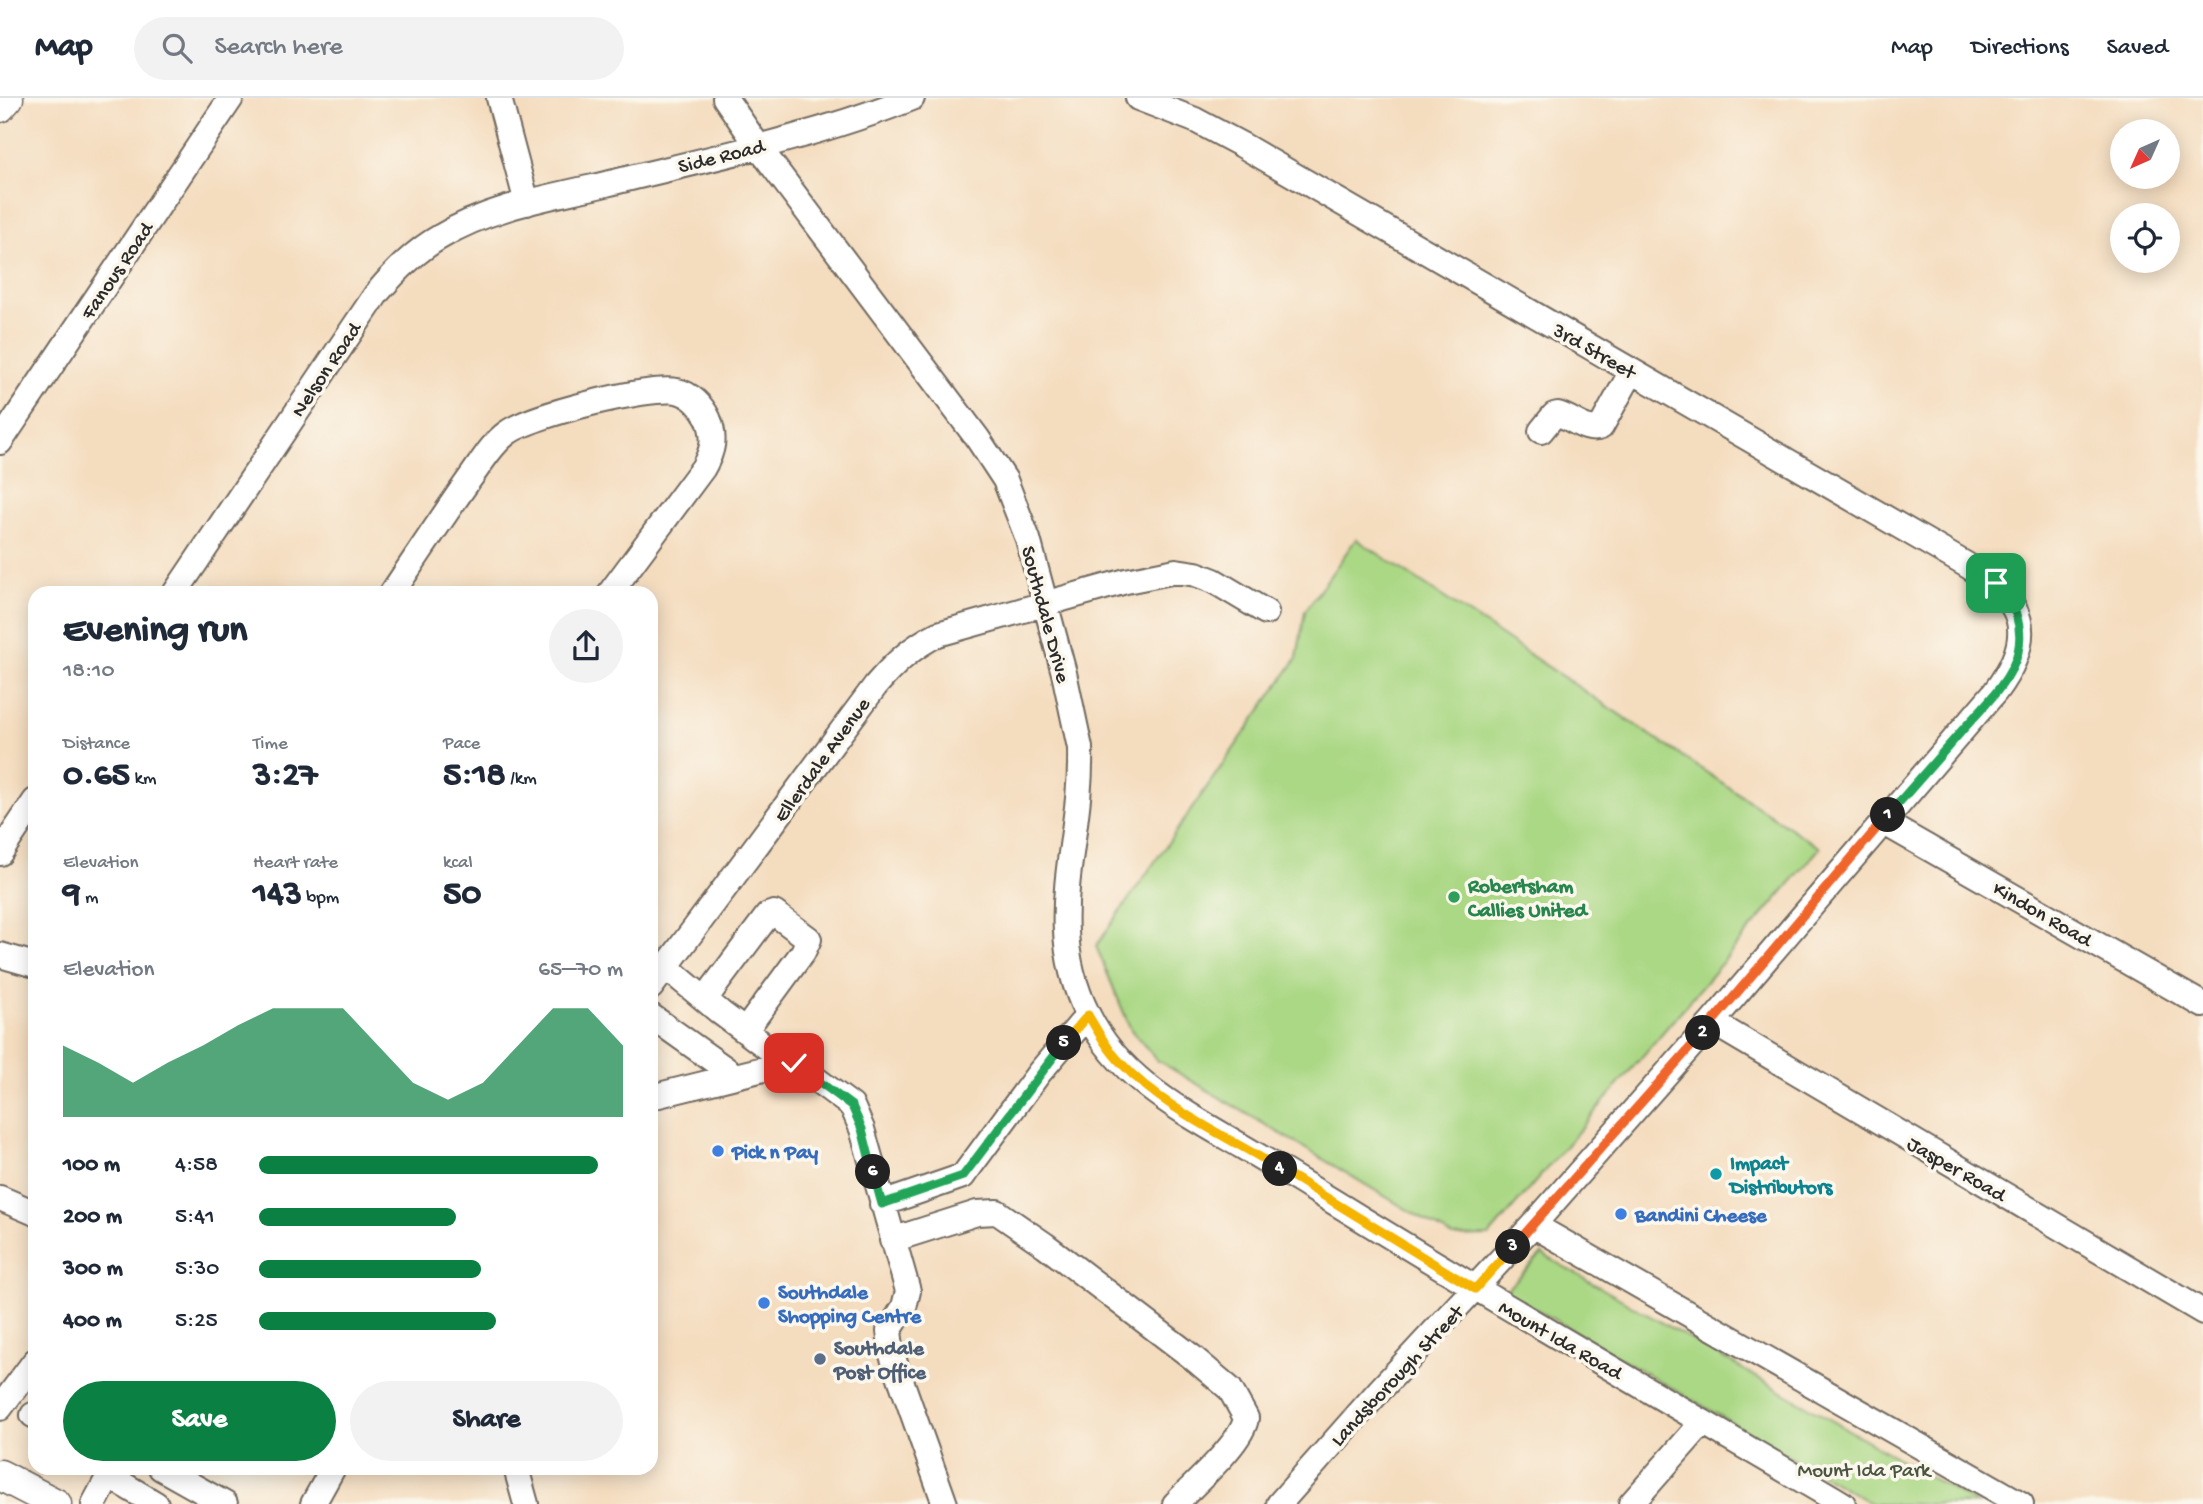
<!DOCTYPE html>
<meta charset="utf-8">
<style>
body{margin:0;font-family:"Gochi Hand",sans-serif;background:#f2f2f3;color:#1f2937;height:100vh;display:flex;flex-direction:column;font-size:26px;white-space:nowrap}
*{box-sizing:border-box;margin:0}
p{font-size:23px;color:#747a83}
.icon{flex:none;width:38px;height:38px;fill:none;stroke:currentColor;stroke-width:2;stroke-linecap:round;stroke-linejoin:round}
.map{position:relative;flex:1;overflow:hidden}
.drawer{position:absolute;left:28px;top:488px;width:630px;height:889px;display:flex;flex-direction:column;background:#fff;border-radius:21px;box-shadow:0 4px 18px #0003}
.drawer>*{flex:none}
.needle{width:46px;rotate:225deg}
.fabs{position:absolute;left:2110px;top:21px;display:grid;gap:14px}
.fabs a{display:grid;place-items:center;width:70px;height:70px;border-radius:50%;background:#fff;box-shadow:0 4px 18px #0003;font-size:35px}
.pin{position:absolute;display:grid;place-items:center;width:60px;height:60px;color:#fff;margin:-30px;border-radius:14px;box-shadow:0 4px 10px #0006}
.km{position:absolute;width:35px;height:35px;margin:-18px;border-radius:50%;background:#222;color:#fff;font-size:19px;line-height:35px;text-align:center}
.round{display:grid;place-items:center;flex:none;width:74px;height:74px;border-radius:37px;background:#f2f2f3}
.headline{display:flex;align-items:center;justify-content:space-between;height:119px;padding:0 35px}
h1{font-size:38px;font-weight:800;line-height:52px}
.stats{display:grid;grid-template-columns:repeat(3,1fr);gap:10px;height:119px;padding:7px 35px}
.stats div{display:grid;align-content:center}
.stats b{font-size:35px;font-weight:800}
.stats small{font-size:19px;font-weight:400}
.stats p{font-size:19px}
.chart{height:196px;padding:14px 35px}
.chart p{display:flex;justify-content:space-between}
.chart svg{width:100%;height:126px;margin-top:7px;fill:#0b8043;opacity:.7}
.button{display:flex;gap:14px;margin-top:auto;padding:14px 35px}
.button a{flex:1;height:80px;border-radius:42px;background:#0b8043;color:#fff;font-size:28px;font-weight:800;line-height:80px;text-align:center}
.button a+a{background:#f2f2f3;color:#1f2937}
ul{padding:0 35px;list-style:none;font-size:23px}
li{display:grid;grid-template-columns:112px 84px 1fr;align-items:center;height:52px}
li i{height:18px;border-radius:9px;background:#0b8043}
header{display:flex;align-items:center;gap:42px;box-sizing:border-box;height:98px;padding:0 35px;background:#fff;border-bottom:2px solid #e0e1e3}
header strong{font-size:33px}
nav{display:flex;gap:38px;margin-inline-start:auto;font-size:24px}
.search{width:490px;height:63px;background:#f2f2f3;display:flex;align-items:center;gap:18px;box-sizing:border-box;padding:0 24px;border-radius:38px;color:#747a83;font-size:26px}
.map>svg:first-child{display:block}
.park{fill:#abd885;stroke:#6b8258;stroke-width:2}
.lines{fill:none;stroke-linecap:round;stroke-linejoin:round}
.minor-casing{stroke:#71695e;stroke-width:28}
.major-casing{stroke:#71695e;stroke-width:33}
.minor{stroke:#fff;stroke-width:24}
.major{stroke:#fff;stroke-width:30}
.split-1-casing{stroke:#fff;stroke-width:14}
.split-2-casing{stroke:#fff;stroke-width:14}
.split-3-casing{stroke:#fff;stroke-width:14}
.split-4-casing{stroke:#fff;stroke-width:14}
.split-5-casing{stroke:#fff;stroke-width:14}
.split-6-casing{stroke:#fff;stroke-width:14}
.split-7-casing{stroke:#fff;stroke-width:14}
.split-1{stroke:#22a559;stroke-width:9}
.split-2{stroke:#f0652b;stroke-width:9}
.split-3{stroke:#f0652b;stroke-width:9}
.split-4{stroke:#f5b400;stroke-width:9}
.split-5{stroke:#f5b400;stroke-width:9}
.split-6{stroke:#22a559;stroke-width:9}
.split-7{stroke:#22a559;stroke-width:9}
.leisure-dot{fill:#2e9e5b;stroke:#fbf7ec;stroke-width:2.5}
.shop-dot{fill:#3f7fe0;stroke:#fbf7ec;stroke-width:2.5}
.culture-dot{fill:#0f9aa8;stroke:#fbf7ec;stroke-width:2.5}
.service-dot{fill:#5c6f8a;stroke:#fbf7ec;stroke-width:2.5}
.labels{text-anchor:middle;stroke-width:7;stroke-linejoin:round;paint-order:stroke}
.street-label{font-size:21px;fill:#2b2b2b;stroke:#fbf7ec}
.leisure-label{font-size:21px;font-weight:bold;fill:#27864d;stroke:#fbf7ec;text-anchor:start}
.shop-label{font-size:21px;font-weight:bold;fill:#366cbe;stroke:#fbf7ec;text-anchor:start}
.culture-label{font-size:21px;font-weight:bold;fill:#0d838f;stroke:#fbf7ec;text-anchor:start}
.service-label{font-size:21px;font-weight:bold;fill:#4e5e75;stroke:#fbf7ec;text-anchor:start}
.park-label{font-size:21px;fill:#4b5642;stroke:#fbf7ec}
</style>
<header>
<strong>Map</strong>
<div class="search"><svg class="icon" aria-label="search" viewBox="0 0 24 24"><circle cx="10" cy="10" r="6"/><path d="M15 15l6 6"/></svg>Search here</div>
<nav><a>Map</a><a>Directions</a><a>Saved</a></nav>
</header>
<div class="map">
<svg width="2203" height="1406" viewBox="0 0 2203 1406">
<rect width="100%" height="100%" fill="#fbf7ec"/>
<filter id="ink" filterUnits="userSpaceOnUse"><feTurbulence type="fractalNoise" baseFrequency=".0143" numOctaves="2"/><feDisplacementMap in="SourceGraphic" scale="14" xChannelSelector="R" yChannelSelector="G"/><feConvolveMatrix kernelMatrix="1 2 1 2 8 2 1 2 1" color-interpolation-filters="sRGB"/></filter>
<filter id="wash" filterUnits="userSpaceOnUse"><feTurbulence type="fractalNoise" baseFrequency=".00686" numOctaves="4" result="noise"/><feDisplacementMap in="SourceGraphic" scale="28" xChannelSelector="R" yChannelSelector="G"/><feGaussianBlur stdDeviation="1.57" result="paint"/><feColorMatrix in="noise" values="0 0 0 0 0 0 0 0 0 0 0 0 0 0 0 0 0 1.4 0 .05"/><feComposite in="paint" operator="in"/></filter>
<g filter="url(#wash)">
<rect width="100%" height="100%" fill="#f4dcbe"/>
<path class="park" d="M1356,441l464,309 -331,388 -36,1 -296,-177 -26,-30 -35,-84 201,-288 8,-47z
M1542,1156l435,250h-105l-367,-213z"/>
</g>
<g filter="url(#ink)">
<g class="lines">
<g class="minor-casing">
<path id="minor" d="M499,0l28,105
M725,0l33,48 220,293 27,41 23,59 36,134 16,75c3,95 -39,174 8,267 32,65 96,97 155,132 34,20 68,41 101,61 165,102 332,198 499,296
M1138,0l57,22 47,25 723,419c60,36 73,70 30,128l-283,330 -179,203 -154,166 -100,113
M1541,333l13,-16 4,-1c15,4 28,19 43,13l31,-56
M0,344l231,-344
M175,495l202,-300c18,-21 38,-42 63,-56 49,-30 111,-40 166,-53 102,-25 208,-47 306,-86
M392,495c27,-40 53,-80 81,-119 10,-14 20,-31 34,-41 24,-18 140,-47 170,-42 14,3 25,15 31,27 8,19 5,33 -5,50l-93,125
M1883,724l320,183
M0,755l35,-52
M0,857l35,10
M666,869l55,46 67,50
M651,889l225,-302c19,-22 36,-38 62,-51l188,-53 50,-10 20,3 18,7 52,31
M705,901l63,-84 6,-2 35,26 -6,13 -58,79
M651,918l83,59
M1712,924l491,290
M651,999l137,-34h6l58,43 10,23 46,162 -4,16 -15,24 3,24 53,149
M963,1078l76,-103 49,-58
M0,1100l35,15
M882,1106l81,-28
M1533,1127l488,279
M892,1142l85,-27 20,-1 48,33 147,112 38,32 16,29c-3,24 -53,67 -71,86
M0,1310l35,-47
M33,1317l2,1
M105,1370l4,8 47,28
M161,1370l64,36
M516,1370l10,36
M94,1406l15,-28 8,-8
M313,1406l20,-36
M1631,1406l72,-82"/>
</g>
<g class="major-casing">
<path id="major" d="M0,9l8,-9
M0,1377l56,29"/>
</g>
<use href="#minor" class="minor"/>
<use href="#major" class="major"/>
</g>
</g>
<g class="lines" filter="url(#ink)">
<g class="split-1-casing">
<path id="split-1" d="M1888,717c24,-27 47,-54 71,-81 19,-22 53,-53 59,-82 6,-26 -4,-51 -22,-69"/>
</g>
<g class="split-2-casing">
<path id="split-2" d="M1703,935l185,-218"/>
</g>
<g class="split-3-casing">
<path id="split-3" d="M1513,1149l190,-214"/>
</g>
<g class="split-4-casing">
<path id="split-4" d="M1280,1071l195,120 38,-42"/>
</g>
<g class="split-5-casing">
<path id="split-5" d="M1064,945l24,-28c10,17 20,35 34,49 43,46 105,72 158,105"/>
</g>
<g class="split-6-casing">
<path id="split-6" d="M873,1074l9,32 81,-28 101,-133"/>
</g>
<g class="split-7-casing">
<path id="split-7" d="M794,965l58,43 10,23 11,43"/>
</g>
<use href="#split-1" class="split-1"/>
<use href="#split-2" class="split-2"/>
<use href="#split-3" class="split-3"/>
<use href="#split-4" class="split-4"/>
<use href="#split-5" class="split-5"/>
<use href="#split-6" class="split-6"/>
<use href="#split-7" class="split-7"/>
</g>
<circle class="leisure-dot" cx="1454" cy="799" r="7"/>
<g class="shop-dot">
<circle cx="718" cy="1053" r="7"/>
<circle cx="1621" cy="1116" r="7"/>
<circle cx="764" cy="1205" r="7"/>
</g>
<circle class="culture-dot" cx="1716" cy="1076" r="7"/>
<circle class="service-dot" cx="820" cy="1261" r="7"/>
<g class="labels">
<g class="street-label">
<text transform="translate(721 57) rotate(-14)" y="7">Side Road</text>
<text transform="translate(116 172) rotate(-56)" y="7">Fanous Road</text>
<text transform="translate(1595 252) rotate(30)" y="7">3rd Street</text>
<text transform="translate(325 271) rotate(-56)" y="7">Nelson Road</text>
<text transform="translate(1047 516) rotate(75)" y="7">Southdale Drive</text>
<text transform="translate(821 661) rotate(-54)" y="7">Ellerdale Avenue</text>
<text transform="translate(2043 815) rotate(30)" y="7">Kindon Road</text>
<text transform="translate(1957 1070) rotate(30)" y="7">Jasper Road</text>
<text transform="translate(1561 1241) rotate(30)" y="7">Mount Ida Road</text>
<text transform="translate(1396 1277) rotate(-47)" y="7">Landsborough Street</text>
</g>
<g class="leisure-label">
<text x="1468" y="794">Robertsham<tspan x="1468" dy="24">Callies United</tspan></text>
</g>
<g class="shop-label">
<text x="732" y="1060">Pick n Pay</text>
<text x="1635" y="1123">Bandini Cheese</text>
<text x="778" y="1200">Southdale<tspan x="778" dy="24">Shopping Centre</tspan></text>
</g>
<g class="culture-label">
<text x="1730" y="1071">Impact<tspan x="1730" dy="24">Distributors</tspan></text>
</g>
<g class="service-label">
<text x="834" y="1256">Southdale<tspan x="834" dy="24">Post Office</tspan></text>
</g>
<g class="park-label">
<text x="1864" y="1378">Mount Ida Park</text>
</g>
</g>
</svg>
<div class="fabs">
<a><svg class="needle" viewBox="-14 -14 28 28"><path d="M0-13l5 13h-10z" fill="#e53935"/><path d="M0 13l5-13h-10z" fill="#747a83"/></svg></a>
<a><svg class="icon" aria-label="locate" viewBox="0 0 24 24"><circle cx="12" cy="12" r="6"/><path d="M12 2v4M12 18v4M2 12h4M18 12h4"/></svg></a>
</div>
<div class="pin" style="left:1996px;top:485px;background:#1e9e55"><svg class="icon" aria-label="arrive" viewBox="0 0 24 24"><path d="M6 21V4h12l-3 4 3 4H6"/></svg></div>
<div class="pin" style="left:794px;top:965px;background:#d93025"><svg class="icon" aria-label="check" viewBox="0 0 24 24"><path d="M5 12l5 5 9-10"/></svg></div>
<b class="km" style="left:1888px;top:717px">1</b>
<b class="km" style="left:1703px;top:935px">2</b>
<b class="km" style="left:1513px;top:1149px">3</b>
<b class="km" style="left:1280px;top:1071px">4</b>
<b class="km" style="left:1064px;top:945px">5</b>
<b class="km" style="left:873px;top:1074px">6</b>
<section class="drawer">
<div class="headline"><div><h1>Evening run</h1><p>18:10</p></div><a class="round"><svg class="icon" aria-label="share" viewBox="0 0 24 24"><path d="M12 15V3M7 8l5-5 5 5M5 13v7h14v-7"/></svg></a></div>
<div class="stats">
<div><p>Distance</p><b>0.65<small> km</small></b></div>
<div><p>Time</p><b>3:27</b></div>
<div><p>Pace</p><b>5:18<small> /km</small></b></div>
</div>
<div class="stats">
<div><p>Elevation</p><b>9<small> m</small></b></div>
<div><p>Heart rate</p><b>143<small> bpm</small></b></div>
<div><p>kcal</p><b>50</b></div>
</div>
<div class="chart"><p><span>Elevation</span>65–70 m</p>
<svg viewBox="0 0 160 44" preserveAspectRatio="none"><path d="M0 44V19L10 25L20 32L30 25L40 19L50 12L60 6L70 6L80 6L90 19L100 32L110 38L120 32L130 19L140 6L150 6L160 19V44z"/></svg>
</div>
<ul>
<li><b>100 m</b>4:58<i style="width:93%"></i></li>
<li><b>200 m</b>5:41<i style="width:54%"></i></li>
<li><b>300 m</b>5:30<i style="width:61%"></i></li>
<li><b>400 m</b>5:25<i style="width:65%"></i></li>
</ul>
<div class="button"><a>Save</a><a>Share</a></div>
</section>
</div>
